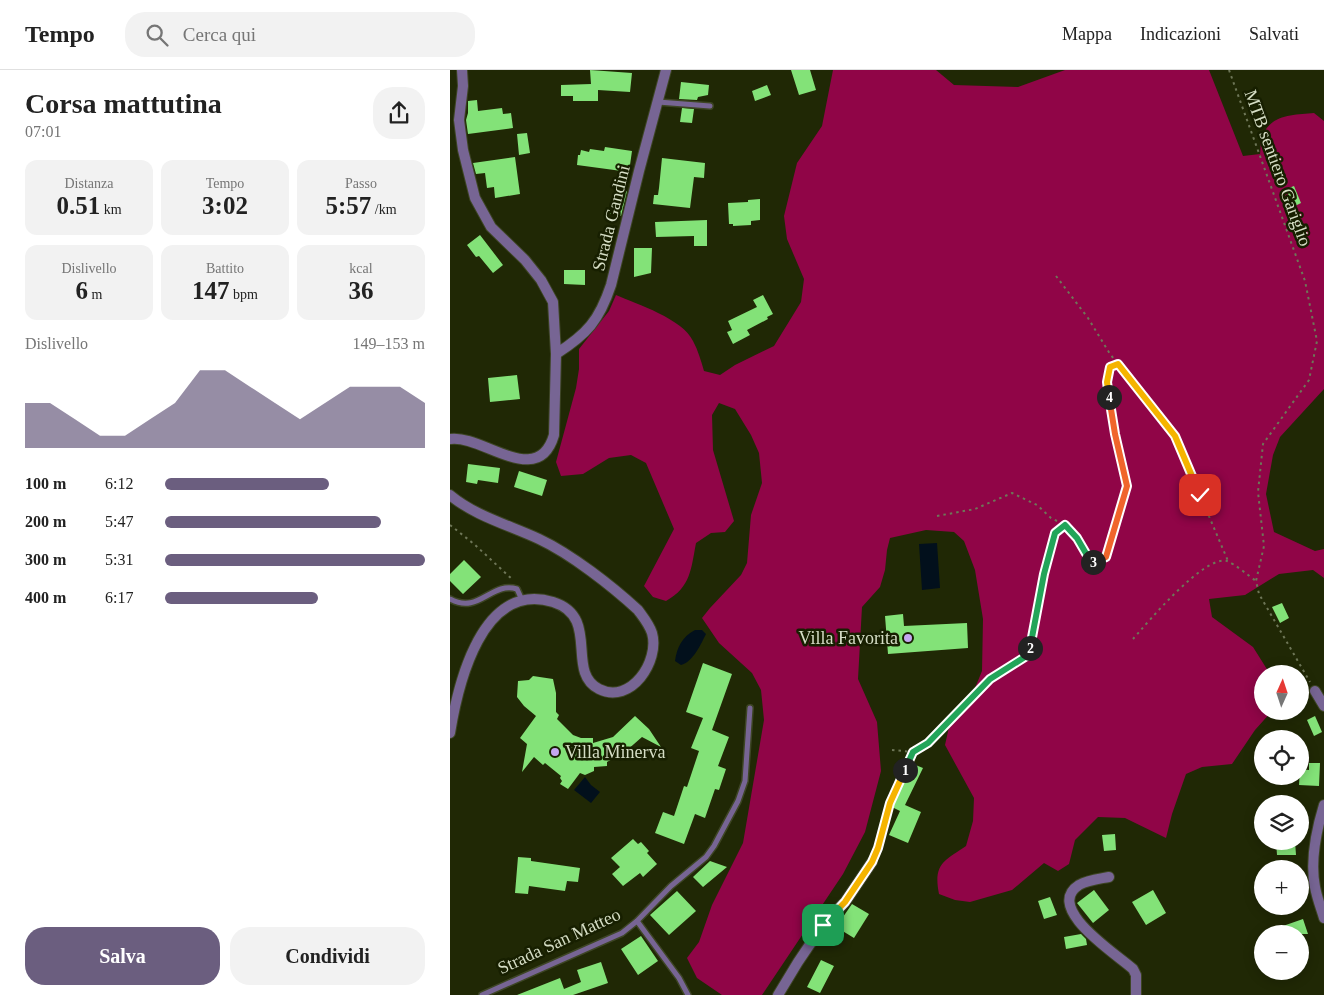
<!DOCTYPE html>
<html lang="it">
<meta charset="utf-8">
<style>
body{margin:0;font-family:"Times New Roman",serif;background:#f2f2f2;color:#222;height:100vh;display:flex;flex-direction:column;font-size:19px;white-space:nowrap}
*{box-sizing:border-box;margin:0}
p{font-size:16px;color:#767676}
.icon{flex:none;width:28px;height:28px;fill:none;stroke:currentColor;stroke-width:2;stroke-linecap:round;stroke-linejoin:round}
.map{position:relative;flex:1;overflow:hidden}
.panel{display:flex;flex-direction:column;background:#fff;width:450px}
.panel>*{flex:none}
.needle{width:32px;rotate:3deg}
.tools{position:absolute;left:804px;top:595px;display:grid;gap:10px}
.tools a{display:grid;place-items:center;width:55px;height:55px;border-radius:50%;background:#fff;box-shadow:0 2px 12px #0003;font-size:25px}
.pin{position:absolute;display:grid;place-items:center;width:42px;height:42px;color:#fff;margin:-21px;border-radius:10px;box-shadow:0 2px 8px #0006}
.km{position:absolute;width:25px;height:25px;margin:-12px;border-radius:50%;background:#222;color:#fff;font-size:14px;line-height:25px;text-align:center}
.round{display:grid;place-items:center;flex:none;width:52px;height:52px;border-radius:20px;background:#f2f2f2}
.headline{display:flex;align-items:center;justify-content:space-between;height:85px;padding:0 25px}
h1{font-size:28px;font-weight:600;line-height:38px}
.figures{display:grid;grid-template-columns:repeat(3,1fr);gap:8px;height:85px;padding:5px 25px}
.figures div{display:grid;align-content:center;border-radius:12px;background:#f2f2f2;text-align:center}
.figures b{font-size:25px;font-weight:600}
.figures small{font-size:14px;font-weight:400}
.figures p{font-size:14px}
.chart{height:140px;padding:10px 25px}
.chart p{display:flex;justify-content:space-between}
.chart svg{width:100%;height:90px;margin-top:5px;fill:#6b5e7f;opacity:.7}
.cta{display:flex;gap:10px;margin-top:auto;padding:10px 25px}
.cta a{flex:1;height:58px;border-radius:20px;background:#6b5e7f;color:#fff;font-size:20px;font-weight:600;line-height:58px;text-align:center}
.cta a+a{background:#f2f2f2;color:#222}
ul{padding:0 25px;list-style:none;font-size:16px}
li{display:grid;grid-template-columns:80px 60px 1fr;align-items:center;height:38px}
li i{height:12px;border-radius:6px;background:#6b5e7f}
header{display:flex;align-items:center;gap:30px;box-sizing:border-box;height:70px;padding:0 25px;background:#fff;border-bottom:1px solid #e0e0e0}
header strong{font-size:24px}
nav{display:flex;gap:28px;margin-inline-start:auto;font-size:18px}
.search{width:350px;height:45px;background:#f2f2f2;display:flex;align-items:center;gap:12px;box-sizing:border-box;padding:0 18px;border-radius:20px;color:#767676;font-size:19px}
main{display:flex;flex:1;min-height:0}
.map>svg:first-child{display:block}
.forest{fill:#900547}
.water{fill:#02101c}
.building{fill:#83e278}
.lines{fill:none;stroke-linecap:round;stroke-linejoin:round}
.lane-casing{stroke:#3d4524;stroke-width:8}
.street-casing{stroke:#3d4524;stroke-width:12}
.path{stroke:#6e7657;stroke-width:2;stroke-dasharray:2.5 4;stroke-linecap:butt}
.lane{stroke:#776594;stroke-width:5}
.street{stroke:#776594;stroke-width:10}
.split-1-casing{stroke:#fff;stroke-width:10}
.split-2-casing{stroke:#fff;stroke-width:10}
.split-3-casing{stroke:#fff;stroke-width:10}
.split-4-casing{stroke:#fff;stroke-width:10}
.split-5-casing{stroke:#fff;stroke-width:10}
.split-1{stroke:#f5b400;stroke-width:6}
.split-2{stroke:#22a559;stroke-width:6}
.split-3{stroke:#22a559;stroke-width:6}
.split-4{stroke:#f0652b;stroke-width:6}
.split-5{stroke:#f5b400;stroke-width:6}
.poi-dot{fill:#c4a7f1;stroke:#171f00;stroke-width:2}
.labels{text-anchor:middle;stroke-width:5;stroke-linejoin:round;paint-order:stroke}
.street-label{font-size:18px;fill:#d5ddc4;stroke:#171f00}
.poi-label{font-size:18px;fill:#d5ddc4;stroke:#171f00;text-anchor:end}
</style>
<header>
<strong>Tempo</strong>
<div class="search"><svg class="icon" aria-label="search" viewBox="0 0 24 24"><circle cx="10" cy="10" r="6"/><path d="M15 15l6 6"/></svg>Cerca qui</div>
<nav><a>Mappa</a><a>Indicazioni</a><a>Salvati</a></nav>
</header>
<main>
<section class="panel">
<div class="headline"><div><h1>Corsa mattutina</h1><p>07:01</p></div><a class="round"><svg class="icon" aria-label="share" viewBox="0 0 24 24"><path d="M12 15V3M7 8l5-5 5 5M5 13v7h14v-7"/></svg></a></div>
<div class="figures">
<div><p>Distanza</p><b>0.51<small> km</small></b></div>
<div><p>Tempo</p><b>3:02</b></div>
<div><p>Passo</p><b>5:57<small> /km</small></b></div>
</div>
<div class="figures">
<div><p>Dislivello</p><b>6<small> m</small></b></div>
<div><p>Battito</p><b>147<small> bpm</small></b></div>
<div><p>kcal</p><b>36</b></div>
</div>
<div class="chart"><p><span>Dislivello</span>149–153 m</p>
<svg viewBox="0 0 160 44" preserveAspectRatio="none"><path d="M0 44V22L10 22L20 30L30 38L40 38L50 30L60 22L70 6L80 6L90 14L100 22L110 30L120 22L130 14L140 14L150 14L160 22V44z"/></svg>
</div>
<ul>
<li><b>100 m</b>6:12<i style="width:63%"></i></li>
<li><b>200 m</b>5:47<i style="width:83%"></i></li>
<li><b>300 m</b>5:31<i style="width:100%"></i></li>
<li><b>400 m</b>6:17<i style="width:59%"></i></li>
</ul>
<div class="cta"><a>Salva</a><a>Condividi</a></div>
</section>
<div class="map">
<svg width="874" height="925" viewBox="0 0 874 925">
<rect width="100%" height="100%" fill="#202805"/>
<path class="forest" d="M383,0h103l18,15 64,2 47,-17h144l34,86 17,-2c1,-5 0,-12 2,-17 8,-23 32,-22 52,-24l10,8v268l-44,48 -7,18 -7,39 8,38 41,19 9,-2v29l-11,-8 -34,4 -34,21 -36,4 3,18 41,30 17,27h-8v37h10l-17,19 -23,34 -30,3 -16,7 -14,40 -6,24 -41,-20 -27,-1 -23,23 -6,24 -11,7 -14,-8 -32,27 -42,12 -15,-2 -16,-6c-6,-30 5,-33 27,-48l7,-25 1,-23 -29,-53 4,-18 24,-34 9,-22 1,-52 -8,-49 -11,-29 -10,-9 -28,-2 -36,8 -3,12 -2,20 -5,17 -18,20 -4,72 19,43 4,49 -16,61 -22,42 -81,121h-40l-25,-17 -10,-20 12,-16 13,-37 31,-62 21,-123 -3,-30 -9,-17 -33,-30 -17,-25 8,-10 31,-33 6,-12 4,-48 11,-32 -3,-30 -8,-18 -16,-26 -16,-6 -7,12 1,35 21,71 -9,11 -14,1 -15,10c-5,26 -5,44 -30,58l-13,-4 -9,-11 30,-57 -28,-66 -15,-8 -22,3 -26,16 -22,2 -5,-14 20,-74 3,-19v-20l30,-38 7,-16c21,9 67,24 77,46 5,9 8,20 11,30l16,4 15,-10 39,-19 27,-44 3,-23 -17,-40 -3,-23 13,-53 25,-37z"/>
<path class="water" d="M487,473l3,45 -18,2 -3,-46z
M245,560h7l4,4c-5,10 -13,28 -25,31l-6,-4c2,-14 7,-24 20,-31z
M135,707l6,8 9,7 -9,11 -17,-13z"/>
<path class="building" d="M140,0l42,3 -2,19 -32,-2v11h-25v-5h-12v-11l30,-1z
M341,0h19l6,20 -17,5z
M231,12l28,3 -1,10 -10,2 -1,3 -18,-1z
M317,15l4,10 -16,6 -3,-10z
M27,30l1,11 24,-3 1,6 8,-1 2,15 -45,6 -2,-14 2,-7v-12z
M232,38l12,1 -2,14 -12,-1z
M77,63l3,20 -11,2 -2,-21z
M155,77l27,4 -3,21 -52,-7 1,-10h2l1,-5 8,2 1,-3 14,2z
M65,87l5,37 -25,4 -1,-11 -7,1 -2,-15 -9,1 -3,-11z
M212,88l43,5 -1,15 -10,-1 -4,31 -37,-4 1,-9h4l1,-7z
M844,116l7,17 -8,4 -7,-18z
M166,118l11,3 -6,25 -11,-2z
M310,129v21l-9,1v4l-18,1v-2h-4l-1,-21 20,-1v-2z
M257,150v26h-13v-10l-38,1 -1,-15z
M30,165l23,30 -10,8 -14,-17 -3,1 -9,-12z
M184,178h18l-1,25 -17,4z
M114,200h21v15l-21,-1z
M313,225l10,19 -6,3 1,2 -21,11 3,5 -17,9 -6,-12 5,-2 -4,-9 29,-14 -4,-7z
M67,305l3,24 -30,3 -2,-24z
M18,394l32,4 -2,15 -20,-3 -1,4 -11,-2z
M69,401l28,9 -5,16 -28,-9z
M14,490l17,17 -18,17 -13,-13v-7z
M832,533l7,15 -9,5 -8,-16z
M453,544l1,12 63,-3 1,25 -80,6 -3,-38z
M253,593l29,11 -20,56 17,7 -11,29 8,3 -7,21 -4,-1 -10,29 -10,-4 -11,30 -29,-11 8,-21 11,4 10,-30 3,1 12,-36 -8,-3 12,-30 -17,-6z
M83,606l20,3 3,14v19l3,3 -2,4 16,16 8,3h12v5l20,-6 22,-21 14,13 12,18 -19,-10 -16,14 -19,11v4l-13,1v4l-9,4 -5,-2 -12,16 -8,-5 2,-3 -2,-3 1,-2 -16,-13 -2,2 -9,-8 -12,15 5,-28 -7,-6 16,-22 -12,-10 -7,-9 1,-16 11,-1z
M865,646l7,16 -8,4 -7,-16z
M859,693h11l-1,23 -20,-1 1,-16 9,1z
M463,694l10,4 -18,37 16,7 -13,31 -19,-8 11,-24 -8,-4z
M665,764l1,16 -12,1 -2,-16z
M183,769l5,5 3,-2 8,9 -2,2 10,11 -14,13 -3,-4 -17,13 -11,-12 8,-7 -9,-9z
M826,771h19l1,14h-19z
M68,787l13,1v3l49,7 -2,14 -11,-1 -2,10 -36,-5 -1,8 -13,-1z
M260,791l17,6 -24,20 -10,-10z
M644,820l15,20 -16,13 -16,-20z
M703,820l13,23 -20,12 -14,-23z
M227,821l19,20 -27,24 -19,-20z
M600,827l7,18 -13,4 -6,-18z
M402,834l17,10 -15,24 -18,-11z
M853,849l5,15h-42v-2z
M631,864l5,5 1,6 -21,4 -2,-12z
M191,866l17,25 -20,14 -17,-26z
M371,890l13,6 -14,27 -13,-6z
M151,892l7,21 -35,12h-56l43,-17 4,11 17,-7 -4,-12z"/>
<g class="lines">
<g class="lane-casing">
<path id="lane" d="M208,32l52,4
M0,529c29,16 41,-18 67,-10l5,11
M187,851l42,57 9,17
M32,925l140,-62 15,-12 34,-35 35,-29 8,-11 24,-45 7,-20 5,-73"/>
</g>
<g class="street-casing">
<path id="street" d="M106,284c31,-20 43,-33 55,-69l28,-114 27,-101
M0,369c32,-5 88,51 104,-4l2,-81 -3,-52 -12,-22 -16,-20 -34,-33 -16,-29 -12,-48 -4,-30 4,-34 -1,-16
M0,425c25,21 59,30 89,44 32,15 73,47 99,71 5,7 11,14 14,23 8,28 -21,72 -53,56 -34,-17 2,-72 -46,-87 -71,-22 -95,82 -103,131
M865,621l9,15
M874,735c-8,26 -14,56 -9,82 2,11 6,21 9,31
M659,807c-10,2 -21,3 -30,8 -36,23 39,70 54,84l3,6v20
M328,925l20,-33 25,-37 22,-23 27,-40"/>
</g>
<path class="path" d="M779,0l76,211 12,60 -8,39 -46,64 -5,48 6,54 -8,35 3,13 51,88
M606,206l32,42 22,36 65,82 53,125
M487,446l38,-7 37,-16 25,12 14,13 14,7
M0,455l24,19 39,36
M683,569c15,-17 71,-84 94,-78 8,3 22,15 29,20
M442,680l21,2 15,-9 62,-64 38,-24 16,-82 11,-40 10,-8 12,13 14,24 15,-5 21,-71 -12,-52 -8,-52 3,-15 8,-3
M426,783l13,-50 24,-51"/>
<use href="#lane" class="lane"/>
<use href="#street" class="street"/>
</g>
<g class="lines">
<g class="split-1-casing">
<path id="split-1" d="M373,855l22,-23 27,-40 6,-14 12,-45 15,-33"/>
</g>
<g class="split-2-casing">
<path id="split-2" d="M455,700l8,-18 15,-9 62,-64 38,-24 2,-7"/>
</g>
<g class="split-3-casing">
<path id="split-3" d="M580,578l14,-74 11,-41 10,-8 12,13 14,24h2"/>
</g>
<g class="split-4-casing">
<path id="split-4" d="M643,492l13,-5 21,-71 -12,-52 -6,-37"/>
</g>
<g class="split-5-casing">
<path id="split-5" d="M659,327l-2,-15 3,-15 8,-3 57,72 25,59"/>
</g>
<use href="#split-1" class="split-1"/>
<use href="#split-2" class="split-2"/>
<use href="#split-3" class="split-3"/>
<use href="#split-4" class="split-4"/>
<use href="#split-5" class="split-5"/>
</g>
<g class="poi-dot">
<circle cx="458" cy="568" r="5"/>
<circle cx="105" cy="682" r="5"/>
</g>
<g class="labels">
<g class="street-label">
<text transform="translate(828 98) rotate(70)" y="6">MTB sentiero Gariglio</text>
<text transform="translate(161 148) rotate(-76)" y="6">Strada Gandini</text>
<text transform="translate(109 871) rotate(-25)" y="6">Strada San Matteo</text>
</g>
<g class="poi-label">
<text x="448" y="574">Villa Favorita</text>
<text x="115" y="688" text-anchor="start">Villa Minerva</text>
</g>
</g>
</svg>
<div class="tools">
<a><svg class="needle" viewBox="-14 -14 28 28"><path d="M0-13l5 13h-10z" fill="#e53935"/><path d="M0 13l5-13h-10z" fill="#767676"/></svg></a>
<a><svg class="icon" aria-label="locate" viewBox="0 0 24 24"><circle cx="12" cy="12" r="6"/><path d="M12 2v4M12 18v4M2 12h4M18 12h4"/></svg></a>
<a><svg class="icon" aria-label="layers" viewBox="0 0 24 24"><path d="M12 4l9 5-9 5-9-5zM3 14l9 5 9-5"/></svg></a>
<a>+</a>
<a>−</a>
</div>
<div class="pin" style="left:373px;top:855px;background:#1e9e55"><svg class="icon" aria-label="arrive" viewBox="0 0 24 24"><path d="M6 21V4h12l-3 4 3 4H6"/></svg></div>
<div class="pin" style="left:750px;top:425px;background:#d93025"><svg class="icon" aria-label="check" viewBox="0 0 24 24"><path d="M5 12l5 5 9-10"/></svg></div>
<b class="km" style="left:455px;top:700px">1</b>
<b class="km" style="left:580px;top:578px">2</b>
<b class="km" style="left:643px;top:492px">3</b>
<b class="km" style="left:659px;top:327px">4</b>
</div>
</main>
